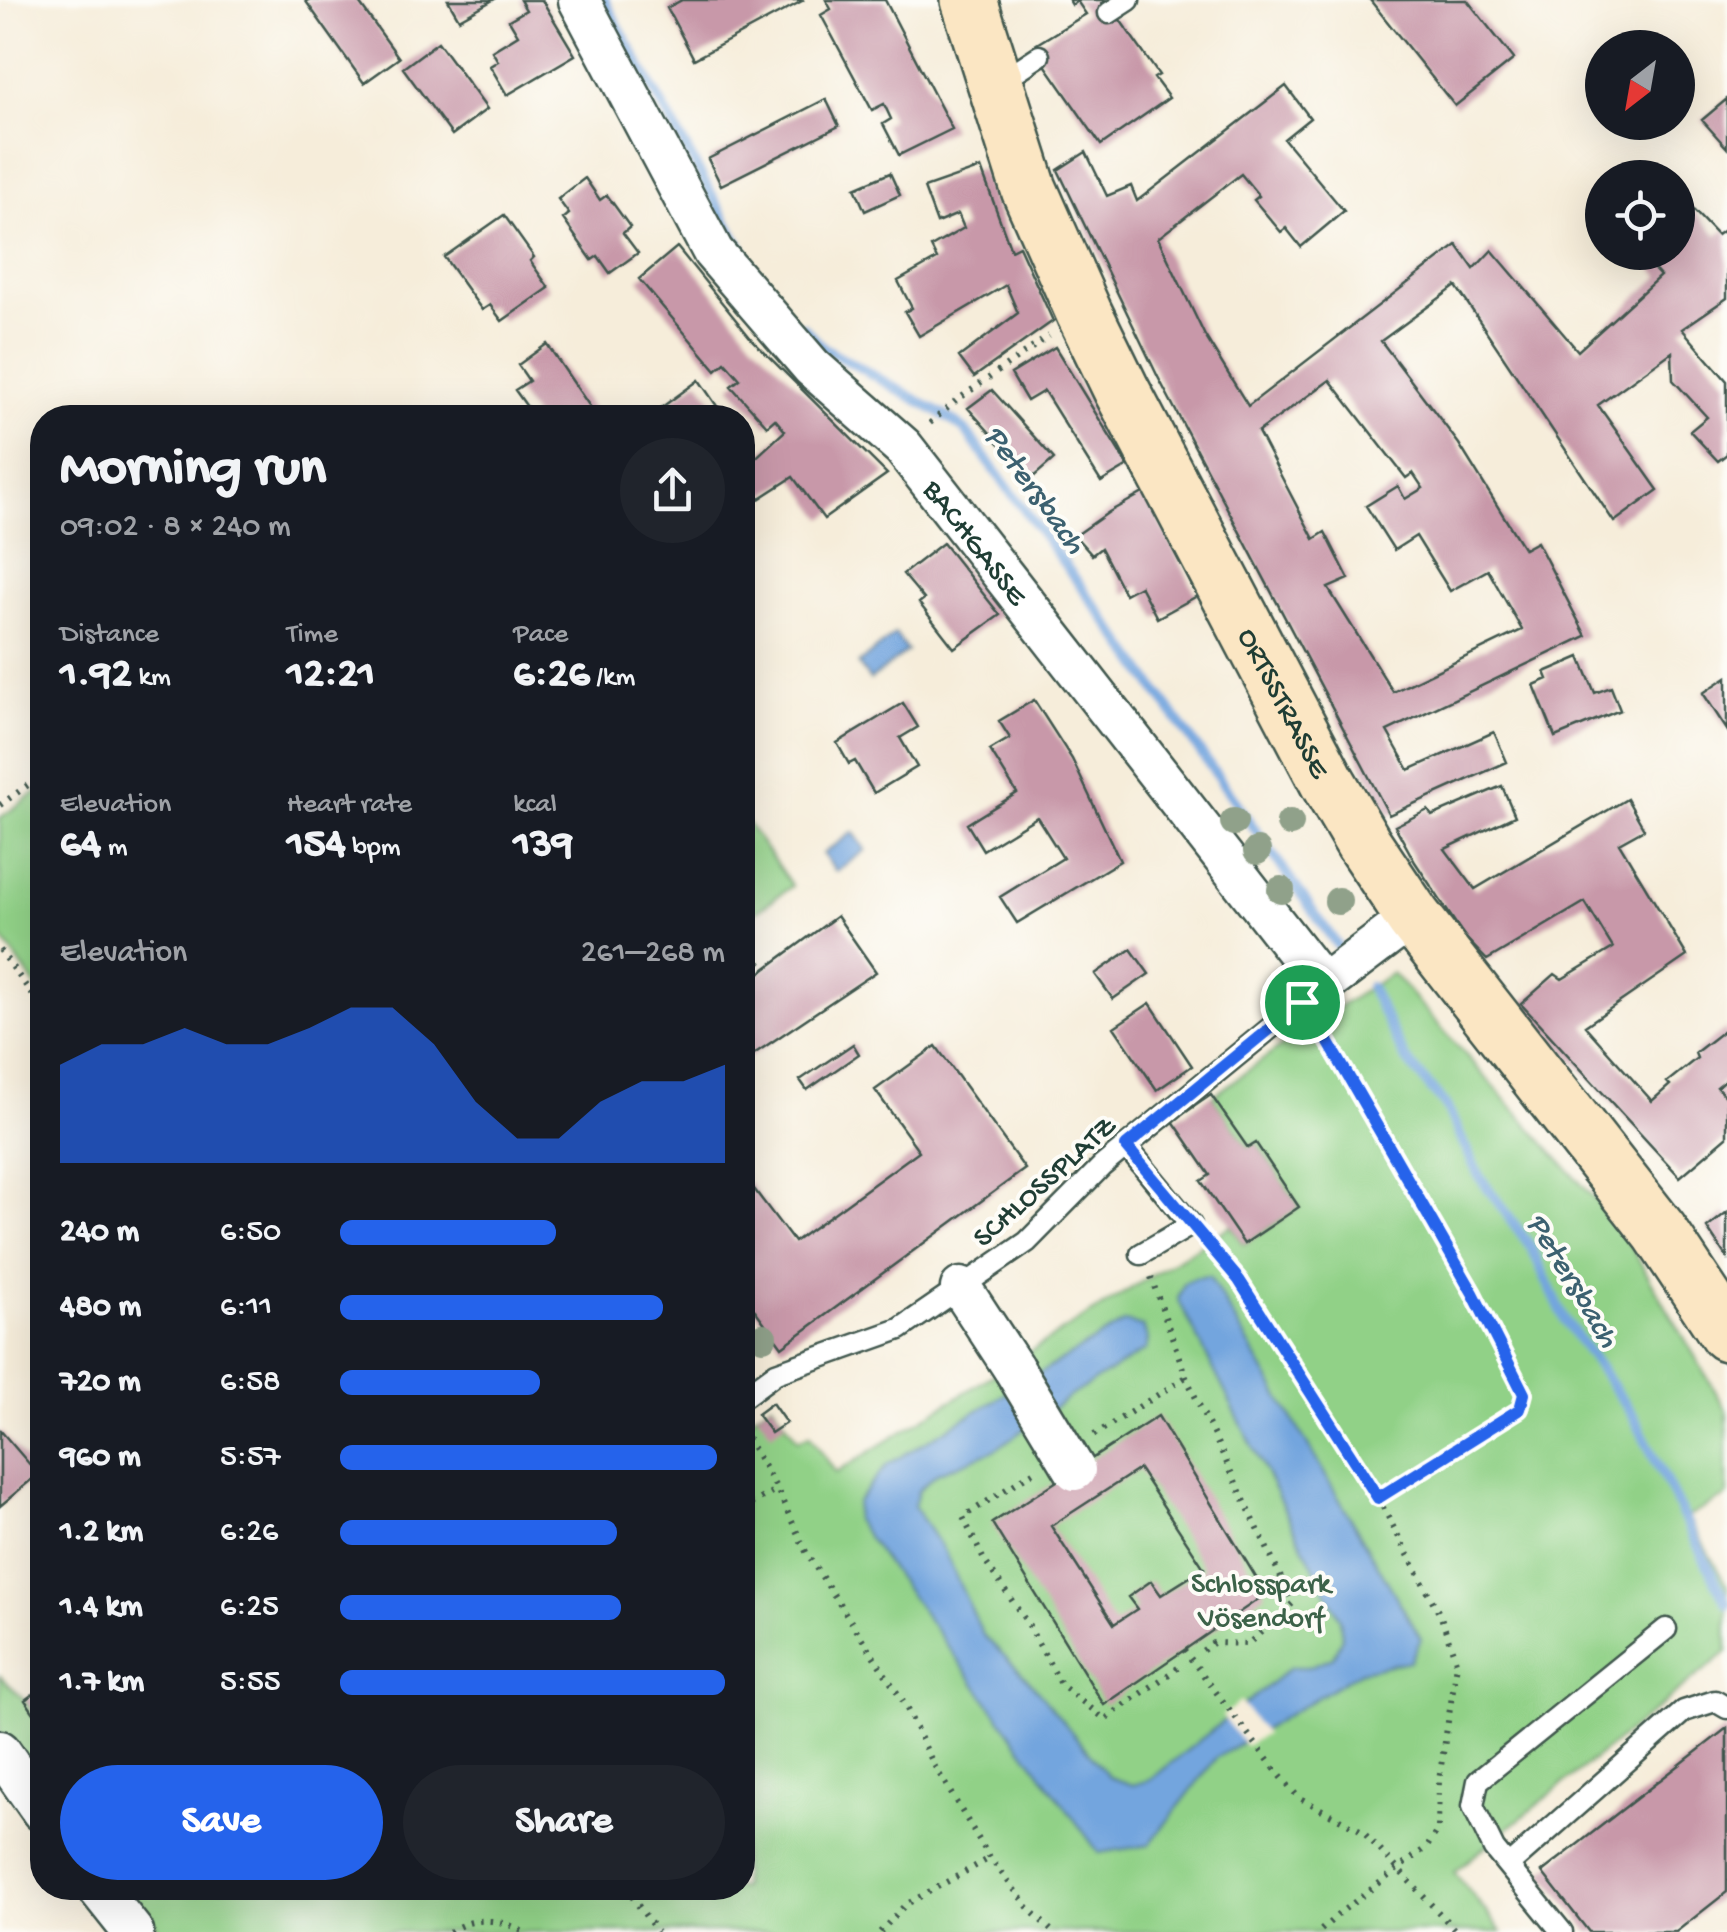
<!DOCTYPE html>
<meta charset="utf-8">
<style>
body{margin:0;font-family:"Gochi Hand",sans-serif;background:#20242c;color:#f1f3f6;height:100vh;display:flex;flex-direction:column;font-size:38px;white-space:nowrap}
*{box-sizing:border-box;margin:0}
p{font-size:32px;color:#9ea1a6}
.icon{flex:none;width:55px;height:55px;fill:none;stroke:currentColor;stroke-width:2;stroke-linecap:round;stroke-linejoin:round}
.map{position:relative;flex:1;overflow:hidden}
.details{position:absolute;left:30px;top:405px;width:725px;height:1495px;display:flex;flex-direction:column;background:#171b24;border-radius:40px;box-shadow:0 10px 40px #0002}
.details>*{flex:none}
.needle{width:65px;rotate:211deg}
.controls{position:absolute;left:1585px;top:30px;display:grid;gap:20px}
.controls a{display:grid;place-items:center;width:110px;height:110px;border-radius:50%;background:#171b24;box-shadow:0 10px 40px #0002;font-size:50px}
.pin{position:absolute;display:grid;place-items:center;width:85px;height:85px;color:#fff;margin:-42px;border:5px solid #fff;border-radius:50%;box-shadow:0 2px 10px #0007}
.round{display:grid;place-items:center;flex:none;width:105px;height:105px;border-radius:52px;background:#20242c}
.head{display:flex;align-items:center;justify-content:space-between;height:170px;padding:0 30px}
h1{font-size:55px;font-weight:700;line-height:75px}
.figures{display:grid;grid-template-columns:repeat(3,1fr);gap:15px;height:170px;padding:10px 30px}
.figures div{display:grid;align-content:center}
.figures b{font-size:42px;font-weight:700}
.figures small{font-size:28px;font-weight:400}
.figures p{font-size:28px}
.chart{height:280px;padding:20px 30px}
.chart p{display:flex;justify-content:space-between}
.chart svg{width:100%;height:180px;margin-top:10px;fill:#2563eb;opacity:.7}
.button{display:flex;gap:20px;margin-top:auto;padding:20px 30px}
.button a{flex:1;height:115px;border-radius:60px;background:#2563eb;color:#fff;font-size:40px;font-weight:700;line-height:115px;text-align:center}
.button a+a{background:#20242c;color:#f1f3f6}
ul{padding:0 30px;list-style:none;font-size:32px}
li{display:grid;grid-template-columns:160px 120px 1fr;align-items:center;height:75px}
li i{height:25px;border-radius:12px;background:#2563eb}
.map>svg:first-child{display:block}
.green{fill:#91d187;stroke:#58875e;stroke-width:2.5}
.water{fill:#73a5de;stroke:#497189;stroke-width:2.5}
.pier{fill:#f6edda}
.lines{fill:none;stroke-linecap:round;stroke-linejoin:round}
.stream{stroke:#73a5de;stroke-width:10}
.building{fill:#c898a9;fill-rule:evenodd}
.lane-casing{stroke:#3f574d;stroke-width:25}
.street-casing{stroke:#3f574d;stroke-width:45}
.secondary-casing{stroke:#3f574d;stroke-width:60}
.path{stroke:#3f574d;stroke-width:6;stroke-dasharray:2.5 8;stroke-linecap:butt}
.lane{stroke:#fff;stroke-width:20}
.street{stroke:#fff;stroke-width:40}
.secondary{stroke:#fbe6c3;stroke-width:55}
.street-bridge-casing{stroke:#3f574d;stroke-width:45;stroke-linecap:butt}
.path-bridge{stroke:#3f574d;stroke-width:6;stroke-dasharray:2.5 8;stroke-linecap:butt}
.street-bridge{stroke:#fff;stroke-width:40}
.tree{fill:#90a18a}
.route-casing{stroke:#fff;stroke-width:20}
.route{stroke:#2563eb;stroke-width:12}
.labels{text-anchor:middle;stroke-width:8;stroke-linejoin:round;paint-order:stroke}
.street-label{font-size:30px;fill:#1f3d34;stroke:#fdfcf7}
.park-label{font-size:30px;fill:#3c6249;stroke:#fdfcf7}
.water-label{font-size:32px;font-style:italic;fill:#3c6170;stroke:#fdfcf7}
</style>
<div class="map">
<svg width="1727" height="1932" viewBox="0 0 1727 1932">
<rect width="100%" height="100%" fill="#fdfcf7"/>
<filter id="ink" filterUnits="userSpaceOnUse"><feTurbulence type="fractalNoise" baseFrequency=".01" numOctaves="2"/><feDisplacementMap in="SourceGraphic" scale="20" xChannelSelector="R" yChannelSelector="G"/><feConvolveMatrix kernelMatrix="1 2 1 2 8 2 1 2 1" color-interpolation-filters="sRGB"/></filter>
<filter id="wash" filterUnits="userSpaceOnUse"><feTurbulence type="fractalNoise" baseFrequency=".0048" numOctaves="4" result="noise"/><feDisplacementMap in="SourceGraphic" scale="40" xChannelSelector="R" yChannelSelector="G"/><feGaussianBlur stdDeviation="2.25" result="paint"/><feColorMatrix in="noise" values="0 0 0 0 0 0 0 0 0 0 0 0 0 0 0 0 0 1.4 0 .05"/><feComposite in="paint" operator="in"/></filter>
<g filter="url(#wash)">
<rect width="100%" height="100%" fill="#f6edda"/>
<path class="green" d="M42,788v207l-42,-60v-117z
M743,817l49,69 -49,35h-1z
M1392,973l227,253 108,185v85l-39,21 39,69v66l-273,220 48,60h-1341l-34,-44h615l1,-464 29,-21 26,37 12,-5 26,38 395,-247 13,18 55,-37 -43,-64 -8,5 -36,-51 97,-71z
M0,1676l25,24 17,25v70l-42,-56z"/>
<path class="water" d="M895,634l12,17 -37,29 -12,-16z
M853,832l13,18 -30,22 -13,-18z
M1209,1276l212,363 -11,22 -49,10 -145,87 -67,87 -50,8 -244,-333 2,-18 30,-37 238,-143 18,5 5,13 -2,10 -73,44 -78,56 -58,23 -19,18 -4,15 32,49 37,80 45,44 81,98 24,8 17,-5 141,-113h17l25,-10 9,-20 -2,-18 -162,-320 6,-16 10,-5z"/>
<path class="pier" d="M1240,1702l25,32 -20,12 -23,-30z"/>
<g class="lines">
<path class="stream" d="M604,0l151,273
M803,327l20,20 124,70 18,13 155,209 217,306
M1370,987l35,71 41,48 33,70 52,71 34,73 68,95 94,189"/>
</g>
<g id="blocks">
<path class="building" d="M305,0h52l42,58 -35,25z
M448,0h45l-34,19z
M520,0h22l33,55 -68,40 -17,-29 8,-5 -6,-10 26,-16 -9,-15 17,-10z
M682,0h122l-110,59 -27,-51z
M826,0h59l67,129 -53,26 -16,-31 8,-5 -7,-15 -12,6 -51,-95 10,-6z
M1069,0h37l-4,3 12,17 4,-3 41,58 -5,3 15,20 -68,47 -62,-89 -4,-11 51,-31 -9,-13 -5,4z
M1370,0h97l47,59 -59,47z
M438,42l49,67 -35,26 -49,-67z
M1286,86l24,32 -26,21 60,72 -43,36 -15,-19 -5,4 -27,-32 5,-4 -18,-22 -83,64 47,98 43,70 209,-161 17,24 18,-19 86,101 82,-75 -22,-24h40v-58l39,41 10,-7v70l-45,31 45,52v73l-9,7 -28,-30 17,-14 -34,-37 -1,-28 -74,53 60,85 -44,32 -158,-236 -75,55 78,103 65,105 13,-7 49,94 -199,95 22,39 85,-38 13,30 -118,53 -231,-438 -100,-207 28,-18 21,44 24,-10 6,15zM1330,380l76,98 7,-5 10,15 -18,11 -7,-13 -32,20 28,44 22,-14 34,55 38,-21 34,60 -129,62 -65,-104 21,-9 -24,-47 -11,7 -56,-107z
M826,99l13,27 -118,59 -13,-26z
M1727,99v49l-25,-28z
M1650,165l12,13h-26z
M981,168l30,82 8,-4 34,75 -79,56 -15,-20 59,-44 -12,-28 -87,51 -14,-24 7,-4 -14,-27 39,-22 -6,-12 33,-19 -6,-14 -21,9 -13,-35z
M890,173l10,22 -35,16 -10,-23z
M585,178l15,22 7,-5 23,32 -7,6 15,20 -28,20 -12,-17 -6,4 -29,-41 6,-5 -11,-15z
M504,215l30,42 -4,4 19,27 -47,33 -12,-16 -8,5 -38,-53z
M677,247l76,94 134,133 -63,45 -31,-42 -45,29 -6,-8v-43l7,9 36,-33 -10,-12 -8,7 -36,-40 9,-7 -15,-17 -9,8 -77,-91z
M547,344l48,70 -5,4h-55l-20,-28 14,-9 -11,-16z
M1055,347l73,119 -27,16 -57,-91 -17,10 -16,-27z
M699,380l22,32 -8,6h-66z
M992,390l62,69 -23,20 -63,-71z
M1145,492l52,104 -40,22 -17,-32 -15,8 -24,-46 -9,7 -17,-19 34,-24z
M943,543l57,72 -46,33 -35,-45 5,-4 -21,-25z
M1580,657l15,36 16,-6 9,23 -65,27 -21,-52 14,-6 -3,-7z
M1727,677v53l-24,-37z
M1034,700l38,59 48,102 -103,62 -17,-26 63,-39 -26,-41 -54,33 -16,-26 50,-31 -27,-43 20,-12 -11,-17z
M903,703l15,24 -18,11 17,29 -43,26 -19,-32 -6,3 -12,-21z
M1502,786l13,30 -70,33 30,40 152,-90 17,30 -25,14 68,113 -102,70 67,75 18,-16 -3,-3 30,-24 -2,-5 32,-25v51l-10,8 10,11v39l-47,40 -159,-173 34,-30 7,5 51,-31 -28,-46 -98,58 -23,-24 -49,-74 -20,-36 33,-16 4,6z
M837,916l39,56 -134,90v-76z
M1131,949l18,25 -36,25 -18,-25z
M1150,1003l42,63 -35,24 -43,-63z
M853,1044l6,10 -52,36 -7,-10z
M936,1046l89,123 -243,178 -27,-37 -13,10v-135l6,-4 46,61 125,-91 -44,-61z
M1211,1095l37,53 8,-5 43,64 -55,37 -43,-63 9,-6 -37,-54z
M1727,1212v46l-20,-30z
M772,1403l14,20 -15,10 -14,-19z
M1158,1416l108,178 -162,111 -112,-182zM1139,1469l65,99 -43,27 -10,-14 -23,16 9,12 -23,15 -63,-98z
M0,1430l38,44 -38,32z
M42,1687v38l-17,-25z
M1727,1728v164l-51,40h-87l-47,-60z"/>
</g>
</g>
<g filter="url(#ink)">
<use href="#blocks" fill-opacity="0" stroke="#3f574d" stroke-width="2.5"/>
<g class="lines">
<g class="lane-casing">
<path id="lane" d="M1109,13l20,-13
M998,83l41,-27
M1126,1146l65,79 -50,29
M742,1398l34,-25 124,-44 127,-87 75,-76 221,-181
M1508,1866l176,-155 31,-10 12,7
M1562,1932l-68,-83 -21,-43 5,-25 188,-152"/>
</g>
<g class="street-casing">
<g id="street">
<path id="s1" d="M579,0l134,252 99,115 91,80 420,538 90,-68"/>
<path d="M961,1288l53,81"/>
<path d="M0,1751l42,60"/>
<path d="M98,1888l35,44"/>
</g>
</g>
<g class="secondary-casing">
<g id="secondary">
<path id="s2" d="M969,0l60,189 55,124 37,76 206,392 37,63 49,73 247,315 67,101"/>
</g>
</g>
<path class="path" d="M930,423l27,-23 92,-64
M0,805l42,-30
M742,923l12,16 -12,9
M746,946l17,22
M0,950l42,58
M1317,1021l156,272 51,101 -5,15 -141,89
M1209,1245l30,35 139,218 63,119 16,47 -18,115 -1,50 -11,18 -86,65 -22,20
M1151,1277l35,100 107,226 -45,41 -35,-1 -11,8
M742,1429l35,60 30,65 97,149 30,62 56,93 40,52 23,22
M1094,1435l92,-58
M1033,1472l-70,45 21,43 42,61 36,65 43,33 77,-54
M742,1509l35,-20
M1274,1768l24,29 64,34 95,101
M626,1888l31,44
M450,1932c21,-16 52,-14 73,0
M880,1932l25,-27 85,-47"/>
<use href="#lane" class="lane"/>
<use href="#street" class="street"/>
<use href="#secondary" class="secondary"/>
<g class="street-bridge-casing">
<path id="street-bridge" d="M1014,1369l61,101"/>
</g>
<path class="path-bridge" d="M1184,1650l90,118"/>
<use href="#street-bridge" class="street-bridge"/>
</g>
<g class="tree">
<circle cx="1234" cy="822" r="14"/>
<circle cx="1290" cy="823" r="14"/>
<circle cx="1257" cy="851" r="14"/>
<circle cx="1281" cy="890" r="14"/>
<circle cx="1338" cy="901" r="14"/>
<circle cx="763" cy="1337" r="14"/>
</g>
</g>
<g class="lines" filter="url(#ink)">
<g class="route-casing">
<path id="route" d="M1302,1002l15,20 156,271 51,101 -4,15 -142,89 -139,-218 -113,-134z"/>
</g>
<use href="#route" class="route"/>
</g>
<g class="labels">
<g class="street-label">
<text dy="10" stroke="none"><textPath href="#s1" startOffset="678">BACHGASSE</textPath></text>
<text dy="10" stroke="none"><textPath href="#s2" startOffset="772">ORTSSTRASSE</textPath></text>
<text transform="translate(1043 1180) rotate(-42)" y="10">SCHLOSSPLATZ</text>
</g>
<g class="park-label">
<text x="1261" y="1592">Schlosspark<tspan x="1261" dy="34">Vösendorf</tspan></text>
</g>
<g class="water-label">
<text transform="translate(1037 488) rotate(54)" y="11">Petersbach</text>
<text transform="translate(1575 1279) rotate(59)" y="11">Petersbach</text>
</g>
</g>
</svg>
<div class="controls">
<a><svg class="needle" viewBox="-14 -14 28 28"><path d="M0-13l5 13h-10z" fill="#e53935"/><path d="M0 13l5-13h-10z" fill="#9ea1a6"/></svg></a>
<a><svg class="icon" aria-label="locate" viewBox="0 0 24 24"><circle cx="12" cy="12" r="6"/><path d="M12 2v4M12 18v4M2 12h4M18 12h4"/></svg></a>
</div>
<div class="pin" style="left:1302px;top:1002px;background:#1e9e55"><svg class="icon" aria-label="arrive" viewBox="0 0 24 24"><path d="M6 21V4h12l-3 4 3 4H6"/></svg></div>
<section class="details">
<div class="head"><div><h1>Morning run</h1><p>09:02 · 8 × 240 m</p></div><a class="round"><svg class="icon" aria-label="share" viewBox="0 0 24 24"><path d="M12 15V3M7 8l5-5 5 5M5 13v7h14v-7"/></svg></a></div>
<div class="figures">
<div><p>Distance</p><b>1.92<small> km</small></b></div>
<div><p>Time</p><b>12:21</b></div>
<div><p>Pace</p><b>6:26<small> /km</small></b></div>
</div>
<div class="figures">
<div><p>Elevation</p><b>64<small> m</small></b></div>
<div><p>Heart rate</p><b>154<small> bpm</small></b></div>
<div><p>kcal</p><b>139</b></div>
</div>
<div class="chart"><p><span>Elevation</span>261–268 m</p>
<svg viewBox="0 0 160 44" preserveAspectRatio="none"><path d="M0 44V20L10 15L20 15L30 11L40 15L50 15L60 11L70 6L80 6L90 15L100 29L110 38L120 38L130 29L140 24L150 24L160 20V44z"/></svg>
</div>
<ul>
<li><b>240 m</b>6:50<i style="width:56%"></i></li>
<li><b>480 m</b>6:11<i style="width:84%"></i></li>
<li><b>720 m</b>6:58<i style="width:52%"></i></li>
<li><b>960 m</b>5:57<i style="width:98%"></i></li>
<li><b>1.2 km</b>6:26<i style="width:72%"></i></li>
<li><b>1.4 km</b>6:25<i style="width:73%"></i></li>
<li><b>1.7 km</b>5:55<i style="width:100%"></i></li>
</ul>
<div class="button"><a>Save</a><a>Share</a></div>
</section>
</div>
